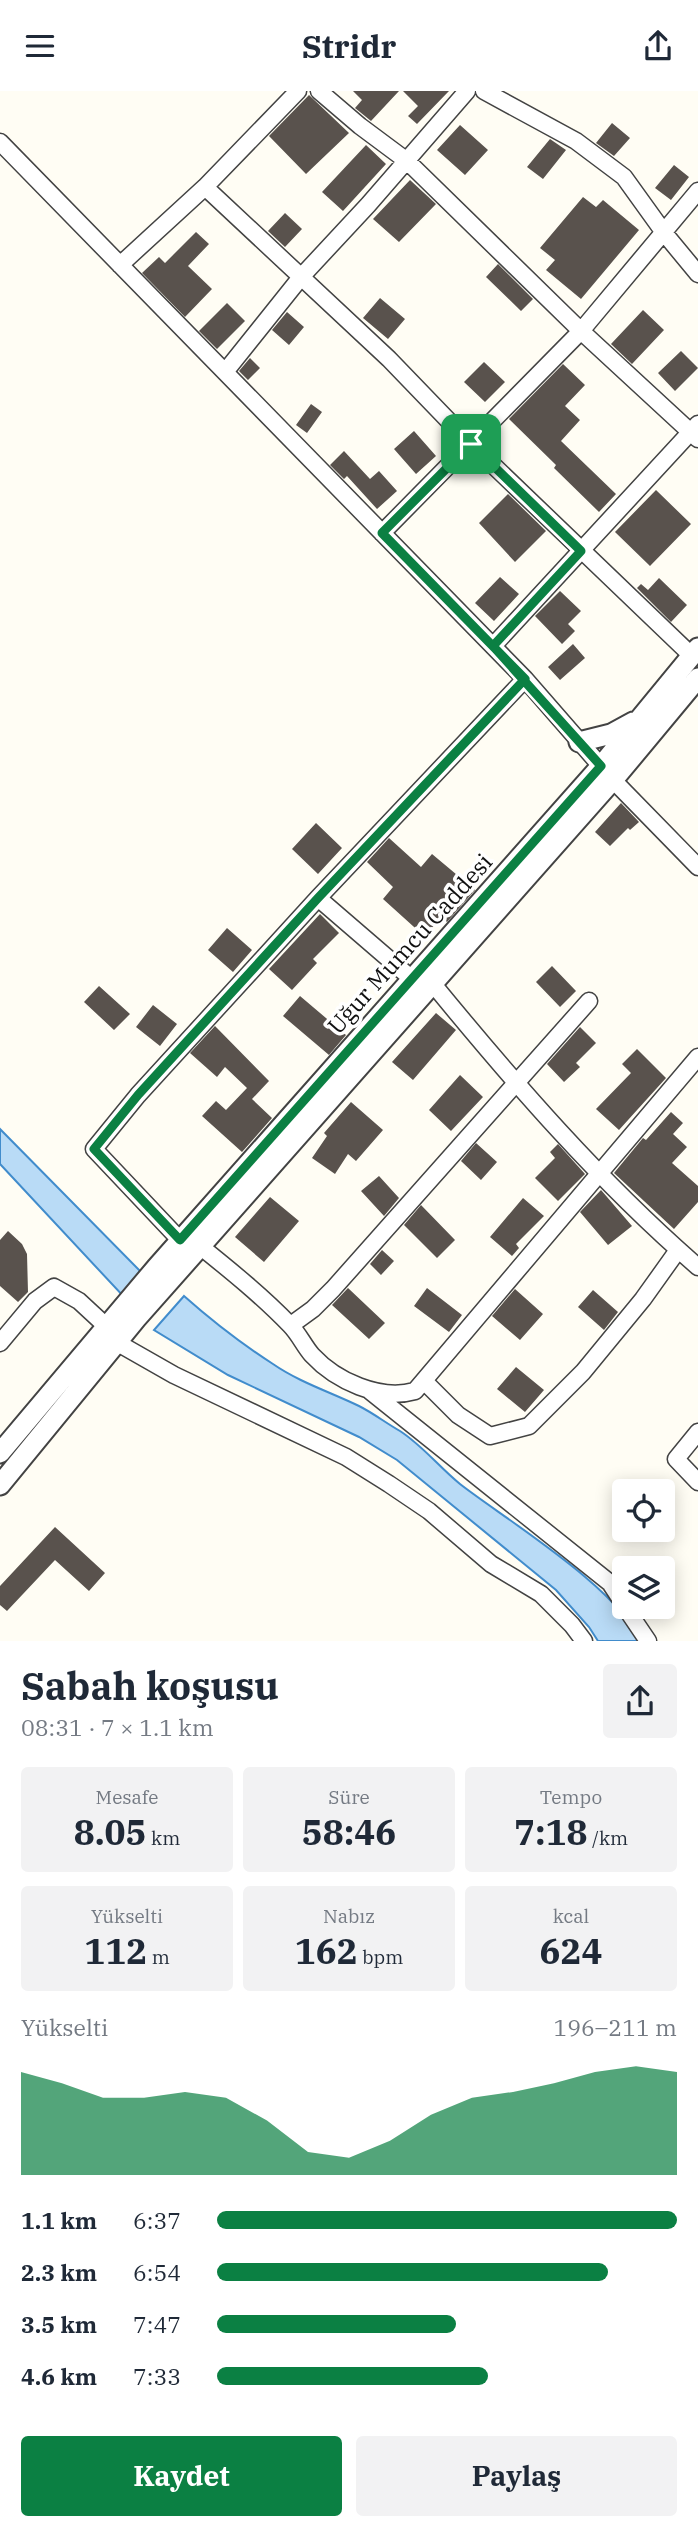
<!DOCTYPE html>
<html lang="tr">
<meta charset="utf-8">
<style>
body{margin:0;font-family:"IBM Plex Serif",serif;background:#f2f2f3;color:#1f2937;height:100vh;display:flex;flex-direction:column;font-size:26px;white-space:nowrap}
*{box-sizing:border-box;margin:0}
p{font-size:23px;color:#747a83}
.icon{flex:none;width:38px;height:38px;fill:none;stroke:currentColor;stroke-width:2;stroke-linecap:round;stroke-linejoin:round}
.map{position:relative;height:1550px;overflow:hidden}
.panel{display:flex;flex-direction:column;background:#fff;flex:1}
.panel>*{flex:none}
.buttons{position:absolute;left:612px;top:1388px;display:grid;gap:14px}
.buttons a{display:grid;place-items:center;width:63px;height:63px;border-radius:7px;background:#fff;box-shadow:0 4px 18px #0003;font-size:35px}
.pin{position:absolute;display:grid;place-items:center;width:60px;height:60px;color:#fff;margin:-30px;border-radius:14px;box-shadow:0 4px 10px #0006}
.round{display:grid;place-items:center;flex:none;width:74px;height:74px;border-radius:7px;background:#f2f2f3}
.summary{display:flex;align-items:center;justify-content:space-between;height:119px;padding:0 21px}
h1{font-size:38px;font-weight:700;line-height:52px}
.figures{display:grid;grid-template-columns:repeat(3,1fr);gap:10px;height:119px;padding:7px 21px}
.figures div{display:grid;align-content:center;border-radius:7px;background:#f2f2f3;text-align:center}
.figures b{font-size:35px;font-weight:700}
.figures small{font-size:19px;font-weight:400}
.figures p{font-size:19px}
.chart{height:196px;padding:14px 21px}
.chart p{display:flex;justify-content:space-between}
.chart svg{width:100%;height:126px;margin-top:7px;fill:#0b8043;opacity:.7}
.primary-button{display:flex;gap:14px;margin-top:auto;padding:14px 21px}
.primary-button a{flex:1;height:80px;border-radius:7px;background:#0b8043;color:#fff;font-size:28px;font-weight:700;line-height:80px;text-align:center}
.primary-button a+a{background:#f2f2f3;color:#1f2937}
ul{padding:0 21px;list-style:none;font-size:23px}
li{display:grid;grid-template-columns:112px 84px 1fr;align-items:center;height:52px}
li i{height:18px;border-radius:9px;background:#0b8043}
header{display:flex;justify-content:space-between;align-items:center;height:91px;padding:0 21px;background:#fff;font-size:32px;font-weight:700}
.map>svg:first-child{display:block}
.water{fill:#b9dbf6;stroke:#418ccc;stroke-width:2}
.building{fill:#59524d}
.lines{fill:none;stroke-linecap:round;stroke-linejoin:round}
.minor-casing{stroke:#434343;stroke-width:19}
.tertiary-casing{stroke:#434343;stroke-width:23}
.minor{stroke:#fff;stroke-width:16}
.tertiary{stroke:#fff;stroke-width:19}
.route-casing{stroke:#fff;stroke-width:14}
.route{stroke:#0b8043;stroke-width:9}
.labels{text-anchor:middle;stroke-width:7;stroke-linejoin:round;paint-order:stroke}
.street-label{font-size:23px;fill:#101010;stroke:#fff}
</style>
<header><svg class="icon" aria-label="menu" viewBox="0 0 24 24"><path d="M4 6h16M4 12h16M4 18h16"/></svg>Stridr<svg class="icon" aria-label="share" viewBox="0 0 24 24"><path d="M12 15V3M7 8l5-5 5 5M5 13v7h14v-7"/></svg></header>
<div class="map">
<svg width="698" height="1550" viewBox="0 0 698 1550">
<rect width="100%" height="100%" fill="#fffdf4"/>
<path class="water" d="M0,1038l144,146 -19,23 -125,-134z
M184,1205c27,24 58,48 89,68 26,18 57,28 86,42 14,7 27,17 41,25 23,15 39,36 60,53 42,33 165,108 178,157h-40l-9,-14 -33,-37 -159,-130 -38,-23 -131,-62 -74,-45z"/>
<path class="building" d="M353,0h46l-28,30 -16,-13 7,-8z
M403,0h46l-32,33 -9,-8 10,-10z
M309,4l40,38 -43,41 -37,-38z
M612,32l18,15 -16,18 -18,-13z
M460,34l28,25 -23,25 -28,-25z
M550,48l16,11 -23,29 -16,-12z
M366,54l20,19 -43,47 -21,-19z
M674,74l15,12 -18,23 -16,-12z
M410,89l26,24 -37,38 -26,-23z
M583,106l13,10 7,-7 36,30 -58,69 -35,-29 9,-10 -15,-12z
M285,122l17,16 -17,18 -17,-16z
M196,141l13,12 -21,22 24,23 -27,28 -43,-44 17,-16 6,6z
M498,173l35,35 -12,12 -35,-34z
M380,207l25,21 -17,20 -25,-21z
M227,212l18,18 -28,28 -18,-18z
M643,219l21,20 -32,34 -21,-20z
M287,221l17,15 -15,18 -17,-15z
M681,260l17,17 -23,23 -17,-18z
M250,267l10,10 -12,12 -9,-9z
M484,271l21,20 -20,20 -21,-20z
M563,273l22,21 -20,21 15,14 -19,21 55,53 -17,18 -45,-44 2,-3 -47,-46z
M311,313l11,8 -15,21 -11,-8z
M414,340l22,25 -20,18 -22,-25z
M344,360l26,28 9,-8 18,20 -20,18 -30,-33 -3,3 -14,-14z
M656,399l35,34 -41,42 -35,-34z
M508,403l38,37 -31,31 -36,-39z
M500,486l19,17 -25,27 -19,-18z
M659,487l28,27 -16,17 -34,-34 4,-4 7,6z
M560,500l21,20 -13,13 7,7 -13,13 -27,-28z
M573,553l12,14 -25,22 -12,-13z
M621,712l18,19 -9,8 -2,-2 -18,18 -15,-14z
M316,732l26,25 -24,26 -26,-25z
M389,747l32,29 11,-13 43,36 -28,32 -5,-5 -18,19 -41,-37 10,-12 -26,-25z
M320,823l19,19 -26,26 4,4 -25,27 -23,-21z
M227,837l25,22 -19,22 -25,-22z
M552,875l24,25 -16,16 -24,-25z
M99,895l31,28 -16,16 -30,-28z
M300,905l46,39 -17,20 -46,-39z
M153,914l24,19 -17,22 -24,-19z
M436,922l20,17 -43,50 -21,-18z
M215,935l54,55 -17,18 20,19 -30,34 -40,-36 14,-15 10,9 21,-22 -22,-21 -8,10 -27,-24z
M580,936l16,16 -20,20 4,4 -16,15 -17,-18z
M637,958l29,29 -47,52 -23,-21 35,-36 -9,-9z
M460,984l23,22 -32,34 -22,-21z
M351,1011l32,28 -27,31 -8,-7 -13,20 -23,-16 15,-22 -3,-3z
M671,1021l12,11 -10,11 14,13 -15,16 26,23v16l-24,27 -60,-56 29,-35 3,2z
M476,1052l21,19 -16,18 -20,-19z
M558,1053l27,30 -27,27 -23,-23 20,-20 -5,-6z
M379,1085l20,22 -15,18 -23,-25z
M601,1099l31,36 -24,19 -28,-33z
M270,1106l29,24 -35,41 -29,-25z
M523,1107l21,18 -28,28 3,4 -7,8 -22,-19z
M421,1114l34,35 -18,18 -33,-33z
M8,1140l14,13 5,10 1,38 -10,10 -18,-16v-46z
M382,1159l12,11 -13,14 -11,-11z
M348,1197l37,35 -16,16 -37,-34z
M427,1197l35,27 -13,17 -35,-26z
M515,1198l28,25 -23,26 -28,-24z
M593,1199l25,22 -14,18 -26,-23z
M516,1276l28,23 -19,22 -28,-23z
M55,1436l50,46 -16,18 -34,-31 -48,51 -7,-6v-19z"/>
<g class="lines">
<g class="minor-casing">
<path id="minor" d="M319,0l41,35 47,35 174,170 117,108
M484,0l92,50 48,36 41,57 33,40
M0,51l525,537 88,101 85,87
M205,96l184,172 82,85 221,212
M120,174l85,-78 93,-96
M225,281l76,-95 67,-72 99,-114
M382,442l199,-202 117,-140
M493,555l205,-222
M318,807l94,81
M433,893c82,100 167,198 265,283
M180,1149l-86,-91 44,-54 180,-197 207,-219
M200,1155c31,25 62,50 90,79 9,9 14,21 22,30 24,26 68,46 103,36l283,-334
M291,1234l22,-16 20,-20 256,-288
M116,1251l58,33 172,82 43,27 40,27 62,53 50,30 31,31 12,16
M0,1252l35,-42 19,-14 25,14 27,25
M424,1290l34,34 32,21 39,-10 54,-54 60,-73 35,-49
M370,1300l240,192 15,23
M698,1341l-22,27 22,23
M625,1516l23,34"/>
</g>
<g class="tertiary-casing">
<path id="tertiary" d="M579,651l32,-8 22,-12
M0,1362l156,-185 445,-502 97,-118
M0,1394l136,-166 483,-546 79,-95"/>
</g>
<use href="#minor" class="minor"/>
<use href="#tertiary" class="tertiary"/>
</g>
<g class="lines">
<g class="route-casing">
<path id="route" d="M471,353l110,107 -88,95 108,120 -421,474 -86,-91 44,-54 180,-197 207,-219 -143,-146 89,-89"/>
</g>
<use href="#route" class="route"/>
</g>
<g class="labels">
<g class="street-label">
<text transform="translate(410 853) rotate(-48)" y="8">Uğur Mumcu Caddesi</text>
</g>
</g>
</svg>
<div class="buttons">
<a><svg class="icon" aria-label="locate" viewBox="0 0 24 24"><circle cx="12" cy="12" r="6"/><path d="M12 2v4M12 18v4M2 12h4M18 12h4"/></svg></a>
<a><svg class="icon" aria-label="layers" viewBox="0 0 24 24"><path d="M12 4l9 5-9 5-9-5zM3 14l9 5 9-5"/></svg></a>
</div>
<div class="pin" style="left:471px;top:353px;background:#1e9e55"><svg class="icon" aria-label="arrive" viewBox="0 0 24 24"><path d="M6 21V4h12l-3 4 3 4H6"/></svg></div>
</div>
<section class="panel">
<div class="summary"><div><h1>Sabah koşusu</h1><p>08:31 · 7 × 1.1 km</p></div><a class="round"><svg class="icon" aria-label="share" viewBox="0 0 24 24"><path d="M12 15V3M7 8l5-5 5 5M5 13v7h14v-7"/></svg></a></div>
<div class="figures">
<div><p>Mesafe</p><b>8.05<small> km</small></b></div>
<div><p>Süre</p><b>58:46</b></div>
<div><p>Tempo</p><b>7:18<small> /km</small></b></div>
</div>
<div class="figures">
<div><p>Yükselti</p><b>112<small> m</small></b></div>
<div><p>Nabız</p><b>162<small> bpm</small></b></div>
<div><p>kcal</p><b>624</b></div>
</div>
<div class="chart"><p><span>Yükselti</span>196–211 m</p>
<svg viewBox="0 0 160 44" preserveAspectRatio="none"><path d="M0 44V8L10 12L20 17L30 17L40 15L50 17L60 25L70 36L80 38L90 32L100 23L110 17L120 15L130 12L140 8L150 6L160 8V44z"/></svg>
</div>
<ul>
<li><b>1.1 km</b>6:37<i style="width:100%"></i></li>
<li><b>2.3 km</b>6:54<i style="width:85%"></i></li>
<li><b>3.5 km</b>7:47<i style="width:52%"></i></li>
<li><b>4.6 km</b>7:33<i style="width:59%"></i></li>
</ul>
<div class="primary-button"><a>Kaydet</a><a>Paylaş</a></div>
</section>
